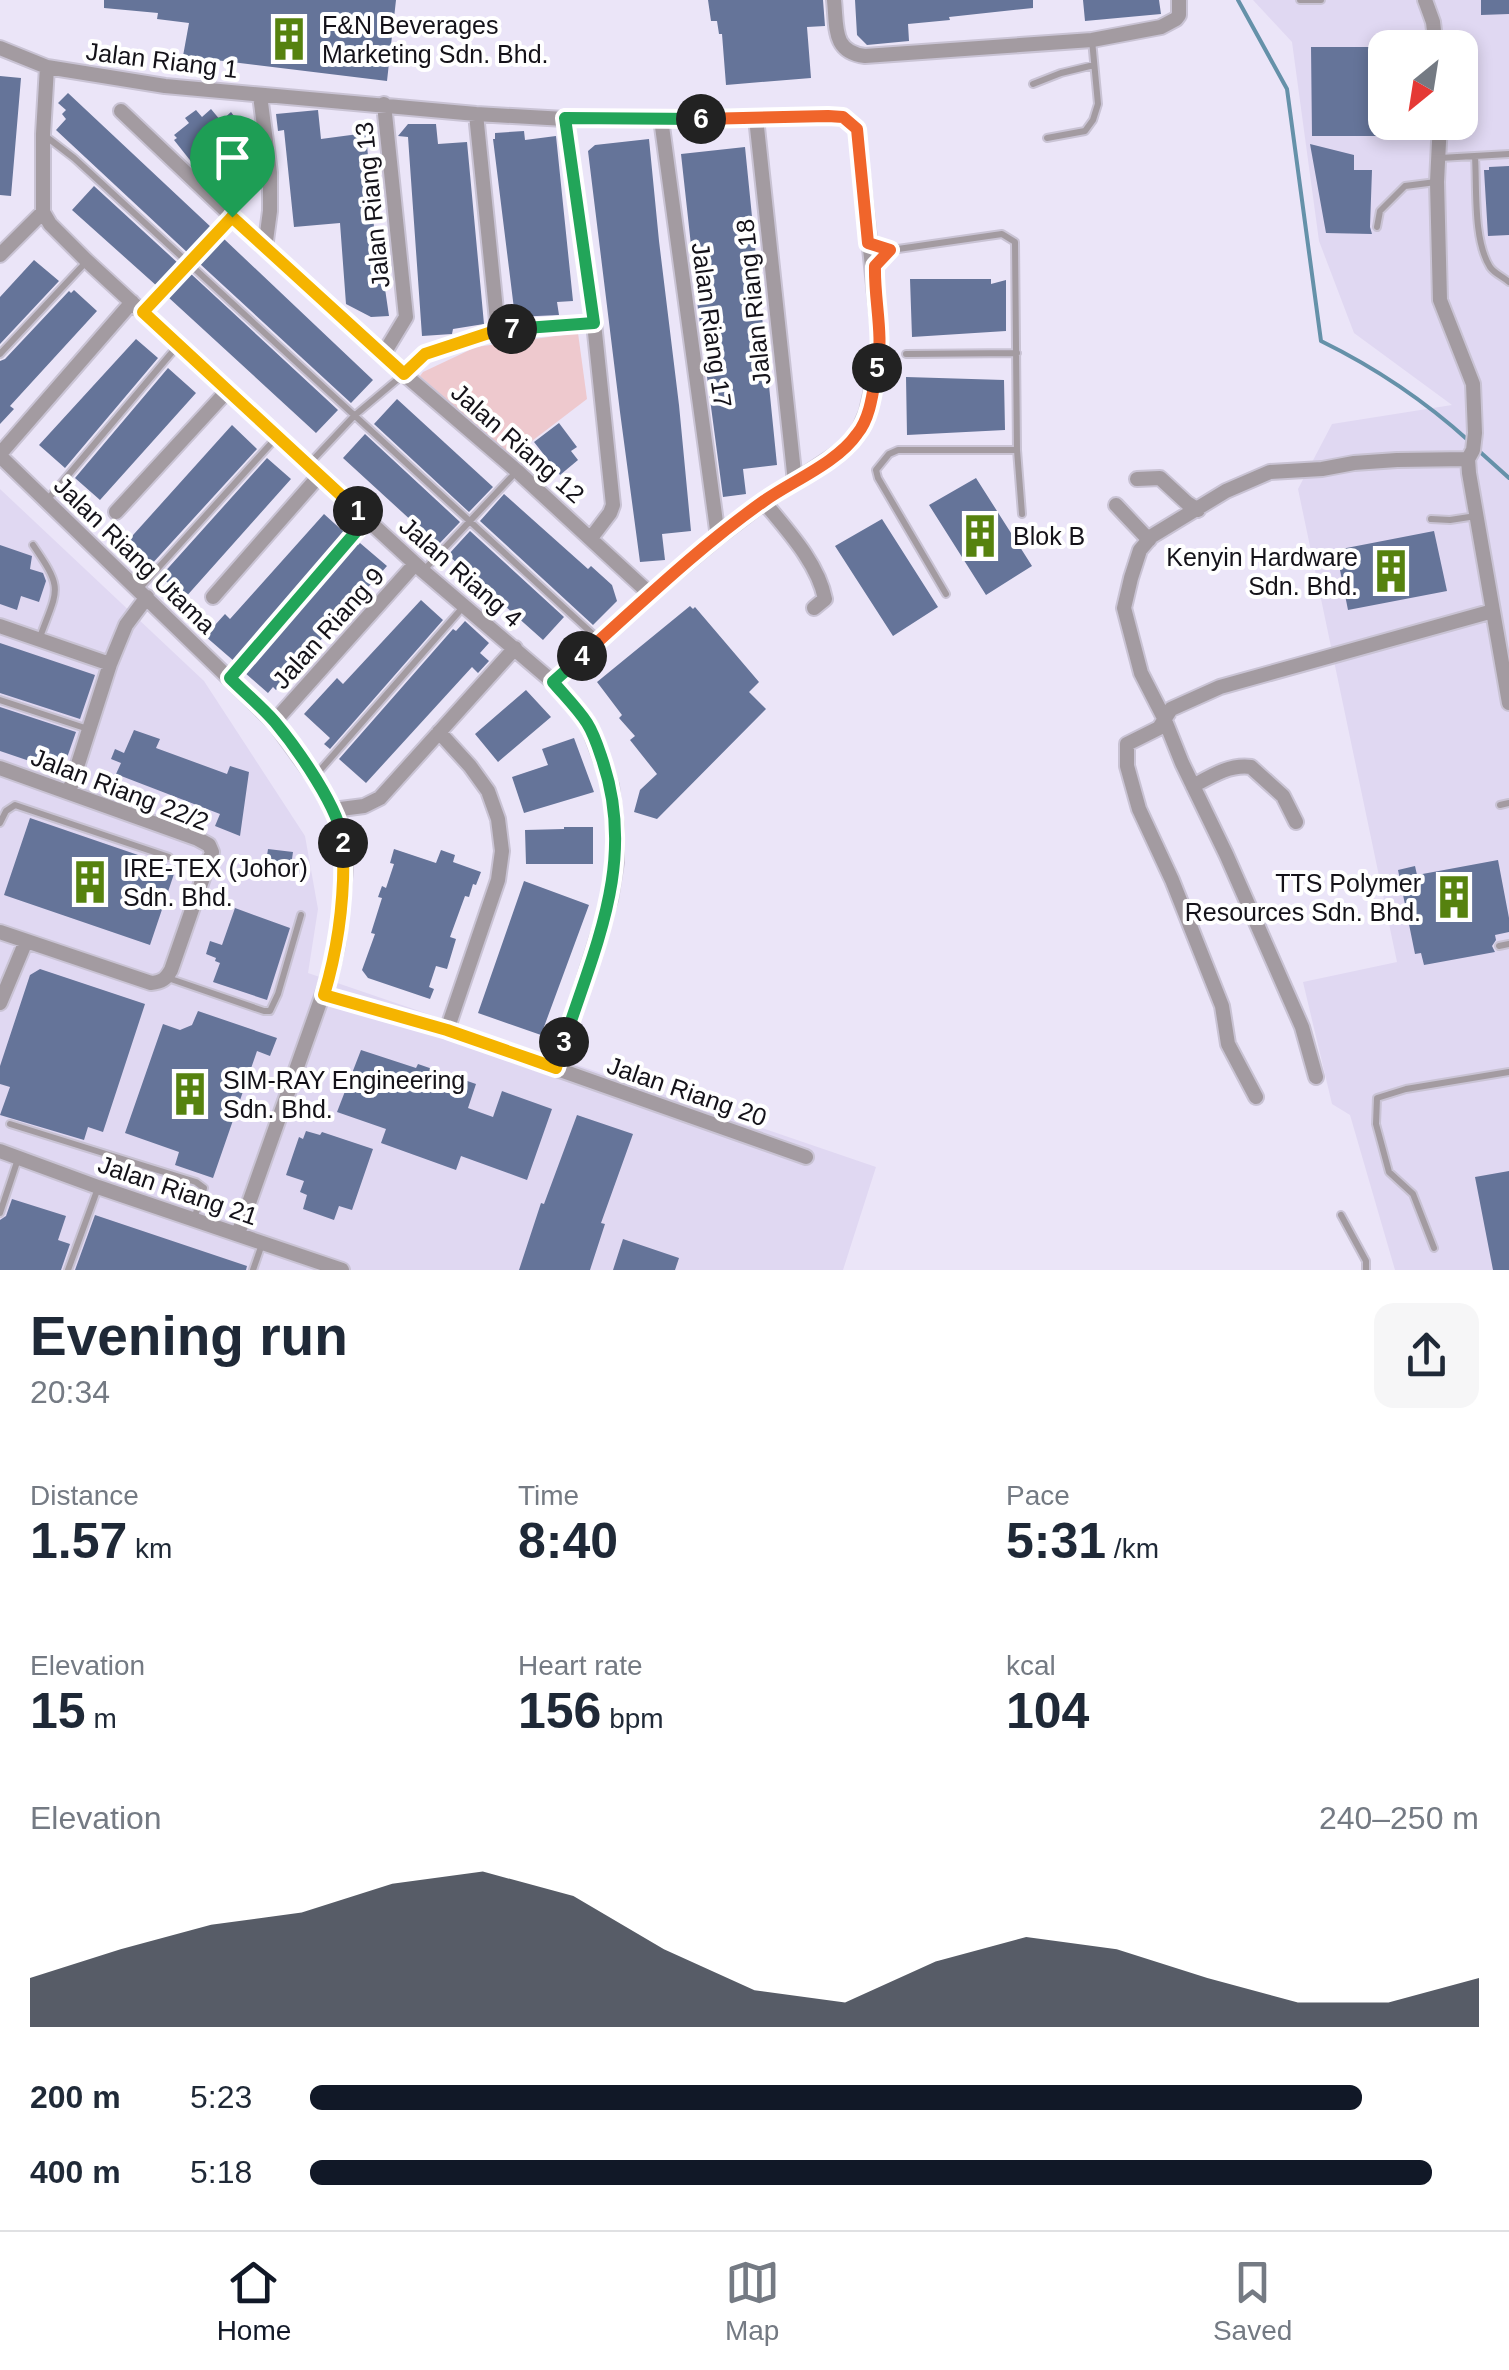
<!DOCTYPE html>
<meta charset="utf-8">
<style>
body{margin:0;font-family:Arial,sans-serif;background:#f6f6f7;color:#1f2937;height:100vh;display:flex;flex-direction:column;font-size:38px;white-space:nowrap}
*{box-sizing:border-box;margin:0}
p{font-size:32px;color:#747a83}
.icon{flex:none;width:55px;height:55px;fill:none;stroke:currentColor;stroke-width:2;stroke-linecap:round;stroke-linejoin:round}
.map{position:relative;height:1270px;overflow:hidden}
.drawer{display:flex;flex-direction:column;background:#fff;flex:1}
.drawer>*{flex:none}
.needle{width:65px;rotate:210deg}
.tools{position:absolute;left:1368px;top:30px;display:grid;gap:20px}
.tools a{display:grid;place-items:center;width:110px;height:110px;border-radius:20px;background:#fff;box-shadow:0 5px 15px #0003;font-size:50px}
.pin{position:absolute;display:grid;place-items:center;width:85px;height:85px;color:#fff;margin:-102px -42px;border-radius:50% 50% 50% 0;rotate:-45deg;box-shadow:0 0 10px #0007}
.pin .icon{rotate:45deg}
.km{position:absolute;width:50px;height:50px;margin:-25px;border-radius:50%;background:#222;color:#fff;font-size:28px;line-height:50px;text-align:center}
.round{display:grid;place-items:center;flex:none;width:105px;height:105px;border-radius:20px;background:#f6f6f7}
.overview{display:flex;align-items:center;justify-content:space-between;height:170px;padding:0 30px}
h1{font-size:55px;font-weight:700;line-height:75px}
.figures{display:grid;grid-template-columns:repeat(3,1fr);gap:15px;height:170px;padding:10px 30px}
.figures div{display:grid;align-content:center}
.figures b{font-size:50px;font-weight:700}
.figures small{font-size:28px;font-weight:400}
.figures p{font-size:28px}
.chart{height:280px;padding:20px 30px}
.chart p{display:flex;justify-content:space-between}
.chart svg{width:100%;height:180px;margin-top:10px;fill:#111827;opacity:.7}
ul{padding:0 30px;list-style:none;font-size:32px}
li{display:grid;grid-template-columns:160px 120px 1fr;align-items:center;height:75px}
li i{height:25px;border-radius:12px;background:#111827}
.tab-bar{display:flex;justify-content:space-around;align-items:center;height:140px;border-top:2px solid #e0e1e3;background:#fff;font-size:28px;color:#747a83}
.tab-bar a{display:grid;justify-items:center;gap:5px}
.tab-bar .active{color:#111827}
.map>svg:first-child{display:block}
.built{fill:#e0d8f2;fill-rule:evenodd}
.green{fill:#eec9ce}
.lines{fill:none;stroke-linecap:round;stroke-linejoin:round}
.stream{stroke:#6591a9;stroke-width:4}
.building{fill:#657499}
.service-casing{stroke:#c9c3d4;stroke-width:10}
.minor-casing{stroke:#c9c3d4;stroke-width:18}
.service{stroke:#a39ba1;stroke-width:6}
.minor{stroke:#a39ba1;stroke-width:14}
.split-1-casing{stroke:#fff;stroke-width:20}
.split-2-casing{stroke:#fff;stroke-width:20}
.split-3-casing{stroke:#fff;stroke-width:20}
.split-4-casing{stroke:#fff;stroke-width:20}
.split-5-casing{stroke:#fff;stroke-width:20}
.split-6-casing{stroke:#fff;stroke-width:20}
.split-7-casing{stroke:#fff;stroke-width:20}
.split-8-casing{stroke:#fff;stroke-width:20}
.split-1{stroke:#f5b400;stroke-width:12}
.split-2{stroke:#22a559;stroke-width:12}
.split-3{stroke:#f5b400;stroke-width:12}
.split-4{stroke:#22a559;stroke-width:12}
.split-5{stroke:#f0652b;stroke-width:12}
.split-6{stroke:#f0652b;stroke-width:12}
.split-7{stroke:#22a559;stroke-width:12}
.split-8{stroke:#f5b400;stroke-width:12}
.labels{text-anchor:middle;stroke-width:8;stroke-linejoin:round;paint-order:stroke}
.poi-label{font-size:25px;fill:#141219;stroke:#fff;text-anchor:start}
.street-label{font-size:25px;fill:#141219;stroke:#fff}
</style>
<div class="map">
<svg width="1509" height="1270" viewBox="0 0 1509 1270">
<rect width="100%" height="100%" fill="#ebe5f8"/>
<path class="built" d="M1253,0h256v1270h-114l-45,-155 -18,-11 -29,-122 94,-20 -99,-473 34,-65 120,-19 -98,-72 -35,-92 -27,-199zM1385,48h75v74h-75z
M0,489l204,192 101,155 13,73 -10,64 568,194 -33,103h-843z"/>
<path class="green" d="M578,333l9,66 -76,58 -91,-81 3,-4 53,-25z"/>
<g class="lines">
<path class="stream" d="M1238,0l49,89 34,252c53,26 104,60 148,100
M1479,451l30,27"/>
</g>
<path class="building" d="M104,0h292l-9,81 -204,-25 6,-33 -32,-4 1,-6 -54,-5z
M708,0h115l2,26 -18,1 4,51 -85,7 -4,-51h-3l-2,-13h-6z
M855,0h178v8l-84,9 1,3 -42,4 1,17 -42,4 -10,-10z
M1083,0h76l2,14 -76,7z
M1481,0h28v14l-28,1z
M1311,47h74v75h17v14h-90z
M0,76l21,2 -10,118 -11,-1z
M68,93l145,136 -24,25 -133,-124 10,-11 -4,-5 4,-4 -8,-7z
M211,109l10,12 10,-9 17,23 -29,23 26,22 -9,11 -28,-24 -4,4 -4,-4 -3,2 -23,-29 3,-2 -3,-3 15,-12 -4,-5 11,-8 6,7z
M318,110l3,29 45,-6 12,141 5,1 6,41 -18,1 -25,-13 -6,-81 -46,4 -10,-97 -6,1 -2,-17z
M408,124h28l2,20 29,-2 17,182 -31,5 -1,5 -30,2 -14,-199 -10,-1z
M524,131l1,9 31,-4 17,165 -16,1 2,13 -44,2 -22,-178h2v-6z
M649,139l10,102 20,164 12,126 -29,3 3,26 -25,2 -20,-150 -32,-261 7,-6z
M1310,144l44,11v15h18l-2,57 2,7 -46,-1z
M745,147l32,318 -34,4 3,25 -23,3 -25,-188 -17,-155z
M1509,166v69l-21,1 -4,-66h5v-3z
M94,186l85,78 -21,23 -86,-77z
M223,238l150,142 -22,23 -152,-140z
M34,260l25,21 -59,63v-47z
M190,273l148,137 -22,23 -148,-136z
M910,279h81v5l15,-4v51l-94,6z
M74,290l23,21 -87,95 4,3 -14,15v-63l5,-2 64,-68 2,2z
M136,339l22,19 -93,110 -26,-23z
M168,368l28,25 -96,107 -25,-22z
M906,377l98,3 1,50 -98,5z
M397,399l96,88 -24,25 -95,-88z
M559,423l18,24 -6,4 7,9 -18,15 -26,-33z
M232,425l25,24 -107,117 -25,-22z
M365,434l95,88 -22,23 -95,-87z
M267,458l24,21 -107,120 -23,-23z
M976,478l56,88 -46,29 -57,-90z
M504,494l84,75 3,-3 21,19 5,16 -24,24 -113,-104z
M324,514l21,19 -110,129 -30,-26 20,-22 5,5z
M882,519l56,88 -45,29 -58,-90z
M470,531l94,86 -21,23 -95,-85z
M1434,531l13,60 -99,19 -12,-60z
M356,543l2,2 2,-2 27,23 -111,124 -3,-3 -5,6 -24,-21z
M0,545l32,11 -2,13 13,4 3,8 -7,21 -18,-6 -4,14 -17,-6z
M421,600l22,20 -113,129 -6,-5 6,-6 -26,-24 33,-36 6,6z
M690,606l3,3 2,-2 64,75 -10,10 17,17 -109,110 -23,-7 6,-22 17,-16 -27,-34 5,-4 -16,-18 3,-3 -25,-33z
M465,621l24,22 -9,10 9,8 -11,12 -6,-6 -106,116 -27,-24 114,-130 3,2z
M0,643l95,32 -15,44 -80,-26z
M526,690l25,27 -53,45 -23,-28z
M0,707l76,25 -14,40 -62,-21z
M134,730l26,9 -4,9 71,26 3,-8 19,6 -9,64 -25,-10 5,-12 -104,-40 5,-11 -10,-4 4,-10 9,4z
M574,738l20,54 -70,21 -12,-36 36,-12 -6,-16z
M30,818l146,50 -26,77 -146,-50z
M564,827h29v37h-67l-1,-34 39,-1z
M268,849l25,3 -3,21 -25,-4z
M394,849l42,14 5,-13 14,5 -2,7 28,10 -5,13 -3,-1 -4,13 -4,-1 -15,41 6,2 -9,30 -11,-3 -7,21 5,2 -4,10 -62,-21 -6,-8 13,-36 -4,-1 11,-35 -4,-1 4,-11 4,2 8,-24 -4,-1z
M1498,860l11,58v14l-14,3 1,5 -4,6 3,6 -71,13 -3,-12 -6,1 -17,-84 17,-4 2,9z
M524,881l65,24 -48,130 -63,-22z
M235,908l55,20 -23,72 -54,-18 7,-19 -5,-2 1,-3 -10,-4 4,-13 12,4z
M40,969l105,35 -42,128 -15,-5 -4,13 -84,-25 10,-28 -10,-3v-18l30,-91z
M198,1011l79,27 -7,18 -13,-5 -44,127 -38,-13 4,-13 -54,-19 38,-109 17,6 12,-5z
M361,1050l55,18 2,-4 58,20 -8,24 25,9 9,-26 50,18 -25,71 -66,-24 -5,14 -75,-27 5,-14 -49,-17z
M577,1115l56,19 -32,89 4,1 -15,46h-71l22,-67 3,1z
M306,1131l14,4 2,-3 51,17 -21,61 -13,-4 -5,14 -31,-11 4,-14 -7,-3 4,-11 -18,-6 13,-38 4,2z
M1509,1171v99h-16l-18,-93z
M12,1199l54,17 -8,24 12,4 -9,26h-61v-50l6,-4z
M95,1215l152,51 -1,4h-171z
M623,1239l56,19 -4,12h-62z"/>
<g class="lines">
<g class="service-casing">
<path id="service" d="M1300,0h21
M1033,84l28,-11 33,-8
M44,135l30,23 523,480
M1047,138l38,-7 8,-11 5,-16 -6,-64
M1475,156c2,32 -2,84 15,111 5,7 12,9 19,15
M1440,158l69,-4
M1377,227l3,-16 25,-25 31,-4
M869,244l22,6 111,-16 13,8 2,208 5,64
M875,267l16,-17
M145,311l87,-93
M0,354l87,-93
M906,354l111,-1
M309,464l45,-48 50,-42
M48,499l131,-155
M1431,519l19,1 26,-4
M33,545c31,45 25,43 7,92
M423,571l93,-99
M140,588l136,-150
M946,594l-68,-116 -2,-8 13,-16 9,-4h119
M231,677l135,-157
M0,700l88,29
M315,776l149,-170
M1500,805l9,-2
M0,823l6,-12 9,-6 154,52
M1499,946l10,-2
M168,978l96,33h6l8,-17 23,-79
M10,1124l186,58 8,6 -10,31
M0,1213l18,-54
M1341,1215l25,46v9
M1434,1248l-21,-54 -24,-22 -13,-48 1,-26 29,-9 103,-17
M68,1270l30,-82
M253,1270l9,-26"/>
</g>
<g class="minor-casing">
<path id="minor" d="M834,0c3,27 -2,52 31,56l227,-16 69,-13 15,-8 3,-4v-15
M1425,0l8,22 3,26
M0,48l47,19 118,19 311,28 89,5h96l167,-3 15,1 14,12 24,220 -14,63 -9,21 -11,14 -83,55 -46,35 -68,57 -97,88
M260,95l10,78v38l-5,37
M121,111l144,137 139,126 113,97 133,123
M476,114l22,216
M756,118l39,364
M565,119l29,204 19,182 -3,8 -19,25
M661,119l57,418
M1440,122l-3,60 3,118 33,84 2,49 -2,17 -5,9 1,14 40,230
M43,212l7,12 37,37 336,310 130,111 35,42 23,62 5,40v36l-6,37 -54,169
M0,255l43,-43v-78l4,-67
M383,355l23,-38 -22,-213
M404,374l21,-20 73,-24 96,-7
M0,454l132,-152
M0,456l274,266 40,55 19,33 10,25 2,35 -8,76 -6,25 -93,263
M1137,479l23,-1 27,25 11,7
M764,502c23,28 54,61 61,97l-11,9
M1116,505l33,35
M116,512l112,-122
M213,597l106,-121
M0,626l110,38
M274,722l141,-158
M439,732l31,34 18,25 10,28 4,32 -4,29 -51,150
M0,768l198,71 11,6 3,7 -41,118c-5,9 -9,12 -20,13l-151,-51
M1193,786c18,-10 37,-22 58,-19l32,29 13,26
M69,792l41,-128 16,-39 21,-28
M333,810l31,-4 16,-8 135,-150
M324,995l123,35 359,127
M0,1003l26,-62
M1316,1077l-14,-50 -76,-173 -44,-91 -18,-45 -23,-45 -17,-65 7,-30 9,-28 12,-14 74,-45 44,-19 52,-3 32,-6 43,-3 71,-1
M1256,1097l-28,-53 -6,-38 -50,-126 -33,-71 -12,-43v-22l32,-16 12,-19 49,-22 273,-76
M0,1151l98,36 244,83"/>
</g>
<use href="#service" class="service"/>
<use href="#minor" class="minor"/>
</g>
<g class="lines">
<g class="split-1-casing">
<path id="split-1" d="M232,217l-89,95 215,199"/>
</g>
<g class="split-2-casing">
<path id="split-2" d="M343,843c-2,-33 -47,-96 -68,-121 -14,-16 -30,-29 -45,-44l136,-158 -8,-9"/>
</g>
<g class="split-3-casing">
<path id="split-3" d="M343,843c2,51 -4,102 -19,152l123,35 109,38 8,-26"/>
</g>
<g class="split-4-casing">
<path id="split-4" d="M564,1042c31,-96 73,-181 38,-283 -4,-12 -8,-25 -15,-36 -9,-14 -23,-28 -34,-41l29,-26"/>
</g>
<g class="split-5-casing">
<path id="split-5" d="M582,656c59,-53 117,-109 182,-155 28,-20 73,-38 93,-67 14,-17 16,-44 20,-66"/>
</g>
<g class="split-6-casing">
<path id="split-6" d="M701,119l127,-3 15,1 14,12 11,114 22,7 -15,16c-1,34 9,69 2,102"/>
</g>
<g class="split-7-casing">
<path id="split-7" d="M512,329l82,-6 -29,-205 136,1"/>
</g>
<g class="split-8-casing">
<path id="split-8" d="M232,217l172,157 21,-20 73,-24 14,-1"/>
</g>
<use href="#split-1" class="split-1"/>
<use href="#split-2" class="split-2"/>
<use href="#split-3" class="split-3"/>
<use href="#split-4" class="split-4"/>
<use href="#split-5" class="split-5"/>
<use href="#split-6" class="split-6"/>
<use href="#split-7" class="split-7"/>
<use href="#split-8" class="split-8"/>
</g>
<defs>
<g id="building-bare" transform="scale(3.45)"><path d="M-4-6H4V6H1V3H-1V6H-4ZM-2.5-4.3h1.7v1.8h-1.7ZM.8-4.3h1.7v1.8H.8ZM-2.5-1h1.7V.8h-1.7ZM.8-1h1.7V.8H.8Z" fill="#56820f" stroke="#fff" stroke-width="2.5" paint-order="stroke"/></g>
</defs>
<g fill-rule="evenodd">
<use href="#building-bare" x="289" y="39"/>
<use href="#building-bare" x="980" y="536"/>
<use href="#building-bare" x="1391" y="571"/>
<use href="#building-bare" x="90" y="882"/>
<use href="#building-bare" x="1454" y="897"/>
<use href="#building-bare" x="190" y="1094"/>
</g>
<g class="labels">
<g class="poi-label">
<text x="322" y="34">F&amp;N Beverages<tspan x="322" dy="29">Marketing Sdn. Bhd.</tspan></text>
<text x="1013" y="545">Blok B</text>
<text x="1358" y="566" text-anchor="end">Kenyin Hardware<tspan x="1358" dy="29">Sdn. Bhd.</tspan></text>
<text x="123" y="877">IRE-TEX (Johor)<tspan x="123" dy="29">Sdn. Bhd.</tspan></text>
<text x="1421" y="892" text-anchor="end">TTS Polymer<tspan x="1421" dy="29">Resources Sdn. Bhd.</tspan></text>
<text x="223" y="1089">SIM-RAY Engineering<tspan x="223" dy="29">Sdn. Bhd.</tspan></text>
</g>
<g class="street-label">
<text transform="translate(162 60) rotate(7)" y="9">Jalan Riang 1</text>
<text transform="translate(372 205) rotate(-96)" y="9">Jalan Riang 13</text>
<text transform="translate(753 302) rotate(-96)" y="9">Jalan Riang 18</text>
<text transform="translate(712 325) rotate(82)" y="9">Jalan Riang 17</text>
<text transform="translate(518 443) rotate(41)" y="9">Jalan Riang 12</text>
<text transform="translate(135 555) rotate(44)" y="9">Jalan Riang Utama</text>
<text transform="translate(461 572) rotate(41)" y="9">Jalan Riang 4</text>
<text transform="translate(328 628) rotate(-48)" y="9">Jalan Riang 9</text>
<text transform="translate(120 789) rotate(21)" y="9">Jalan Riang 22/2</text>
<text transform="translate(687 1091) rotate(19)" y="9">Jalan Riang 20</text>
<text transform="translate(178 1190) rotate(19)" y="9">Jalan Riang 21</text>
</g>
</g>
</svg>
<div class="tools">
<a><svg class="needle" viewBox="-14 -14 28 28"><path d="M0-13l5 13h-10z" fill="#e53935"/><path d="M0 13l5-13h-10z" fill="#747a83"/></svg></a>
</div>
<div class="pin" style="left:232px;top:217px;background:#1e9e55"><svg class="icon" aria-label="arrive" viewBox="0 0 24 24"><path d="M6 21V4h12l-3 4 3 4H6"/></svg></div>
<b class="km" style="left:358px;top:511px">1</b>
<b class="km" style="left:343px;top:843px">2</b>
<b class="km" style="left:564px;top:1042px">3</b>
<b class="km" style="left:582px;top:656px">4</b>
<b class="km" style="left:877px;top:368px">5</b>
<b class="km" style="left:701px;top:119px">6</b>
<b class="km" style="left:512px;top:329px">7</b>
</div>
<section class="drawer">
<div class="overview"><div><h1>Evening run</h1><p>20:34</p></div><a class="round"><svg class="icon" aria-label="share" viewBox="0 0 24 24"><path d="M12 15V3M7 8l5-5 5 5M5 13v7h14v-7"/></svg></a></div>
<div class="figures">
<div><p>Distance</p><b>1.57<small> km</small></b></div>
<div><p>Time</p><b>8:40</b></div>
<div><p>Pace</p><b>5:31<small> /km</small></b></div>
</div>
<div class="figures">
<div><p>Elevation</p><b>15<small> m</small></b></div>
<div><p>Heart rate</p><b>156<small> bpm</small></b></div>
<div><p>kcal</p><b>104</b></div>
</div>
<div class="chart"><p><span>Elevation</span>240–250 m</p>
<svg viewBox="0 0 160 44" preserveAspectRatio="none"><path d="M0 44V32L10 25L20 19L30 16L40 9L50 6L60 12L70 25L80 35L90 38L100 28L110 22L120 25L130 32L140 38L150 38L160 32V44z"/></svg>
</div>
<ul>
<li><b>200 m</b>5:23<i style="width:90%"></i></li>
<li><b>400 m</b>5:18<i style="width:96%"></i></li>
</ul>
</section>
<nav class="tab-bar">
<a class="active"><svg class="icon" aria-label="home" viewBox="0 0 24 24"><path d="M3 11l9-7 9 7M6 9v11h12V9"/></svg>Home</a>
<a><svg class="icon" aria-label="map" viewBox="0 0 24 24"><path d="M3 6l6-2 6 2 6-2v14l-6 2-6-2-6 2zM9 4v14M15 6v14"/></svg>Map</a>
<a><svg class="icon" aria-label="saved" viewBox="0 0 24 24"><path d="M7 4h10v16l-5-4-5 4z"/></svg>Saved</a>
</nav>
